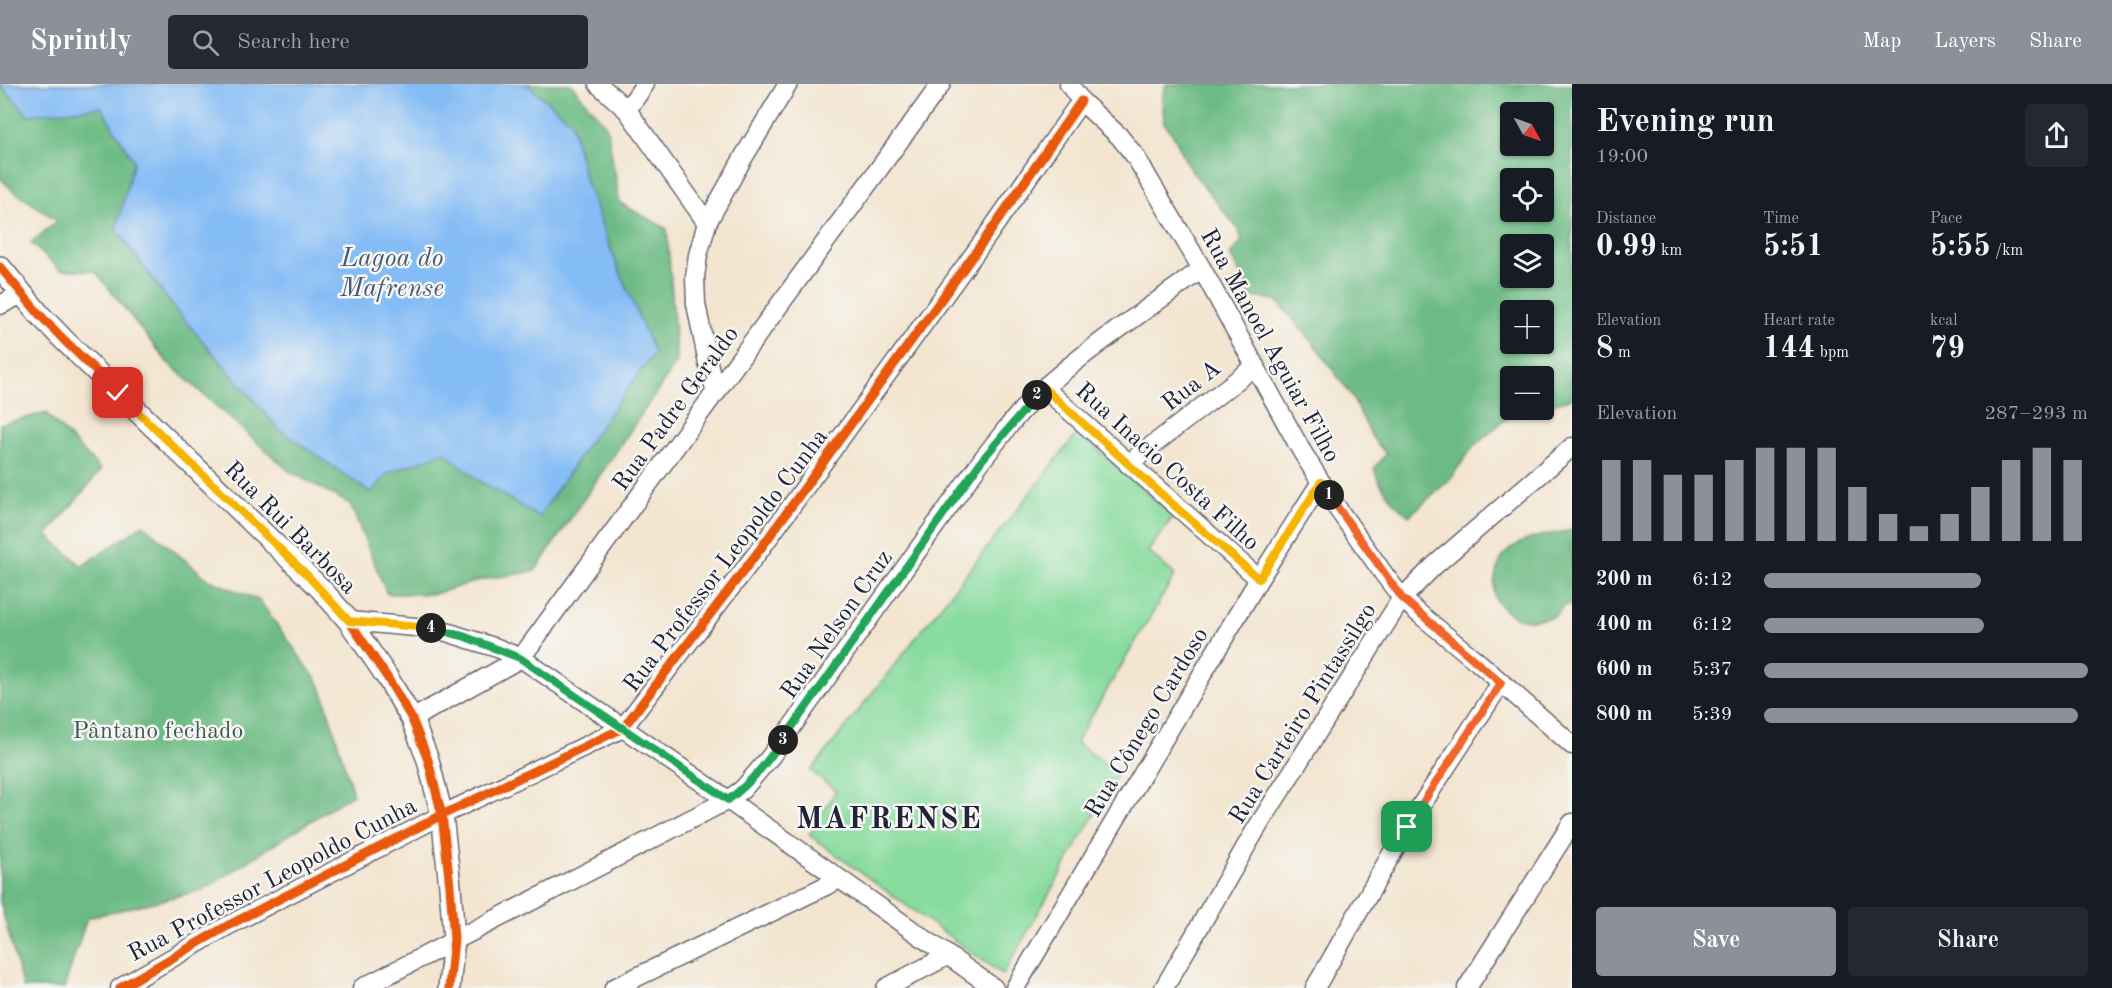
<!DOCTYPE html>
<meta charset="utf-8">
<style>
body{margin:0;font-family:"Old Standard TT",serif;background:#242831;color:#f1f3f6;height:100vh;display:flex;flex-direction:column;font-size:22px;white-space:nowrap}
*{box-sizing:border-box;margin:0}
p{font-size:20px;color:#9ea1a6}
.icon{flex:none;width:33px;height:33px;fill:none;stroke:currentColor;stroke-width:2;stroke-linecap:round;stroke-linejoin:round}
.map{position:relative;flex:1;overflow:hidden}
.details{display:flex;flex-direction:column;background:#171b24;width:540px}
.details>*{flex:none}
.needle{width:39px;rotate:130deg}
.tools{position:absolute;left:1500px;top:18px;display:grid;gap:12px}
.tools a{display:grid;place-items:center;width:54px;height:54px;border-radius:6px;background:#171b24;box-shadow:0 2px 4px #0004;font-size:30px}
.pin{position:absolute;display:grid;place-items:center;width:51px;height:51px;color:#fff;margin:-26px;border-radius:12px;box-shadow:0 3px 9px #0006}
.km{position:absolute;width:30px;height:30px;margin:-15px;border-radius:50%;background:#222;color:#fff;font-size:16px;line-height:30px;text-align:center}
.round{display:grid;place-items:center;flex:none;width:63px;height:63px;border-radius:6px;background:#242831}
.overview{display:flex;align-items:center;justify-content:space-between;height:102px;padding:0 24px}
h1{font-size:33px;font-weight:700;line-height:45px}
.figures{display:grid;grid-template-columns:repeat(3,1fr);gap:9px;height:102px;padding:6px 24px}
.figures div{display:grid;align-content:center}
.figures b{font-size:30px;font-weight:700}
.figures small{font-size:16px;font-weight:400}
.figures p{font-size:16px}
.chart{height:168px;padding:12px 24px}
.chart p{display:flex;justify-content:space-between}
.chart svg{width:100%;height:108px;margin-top:6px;stroke:#8c9099;stroke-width:6}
.action{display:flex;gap:12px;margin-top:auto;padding:12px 24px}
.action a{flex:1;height:69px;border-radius:6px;background:#8c9099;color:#fff;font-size:24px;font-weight:700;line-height:69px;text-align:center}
.action a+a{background:#242831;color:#f1f3f6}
ul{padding:0 24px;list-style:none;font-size:20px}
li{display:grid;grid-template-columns:96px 72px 1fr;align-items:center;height:45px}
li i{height:15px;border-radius:8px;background:#8c9099}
header{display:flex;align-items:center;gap:36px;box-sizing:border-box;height:84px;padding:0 30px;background:#8c9099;color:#fff}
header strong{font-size:28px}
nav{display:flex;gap:33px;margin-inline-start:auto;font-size:21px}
.search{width:420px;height:54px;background:#242831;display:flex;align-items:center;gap:15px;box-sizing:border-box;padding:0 21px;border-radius:6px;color:#9ea1a6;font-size:22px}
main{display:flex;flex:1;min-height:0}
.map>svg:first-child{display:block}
.green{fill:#87db9d;stroke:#547e6c;stroke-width:1.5}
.forest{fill:#6dbb84;stroke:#486e60;stroke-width:1.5;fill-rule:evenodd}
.water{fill:#84bcf5;stroke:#536f98;stroke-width:1.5}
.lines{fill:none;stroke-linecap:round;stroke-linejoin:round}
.minor-casing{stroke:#6b666f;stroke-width:21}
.tertiary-casing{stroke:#6b666f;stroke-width:24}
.minor{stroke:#fff;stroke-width:18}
.tertiary{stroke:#fff;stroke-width:21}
.cycleway-casing{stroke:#f6f6f2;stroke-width:13}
.cycleway{stroke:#e8590c;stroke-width:9}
.split-1-casing{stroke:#fff;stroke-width:12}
.split-2-casing{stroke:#fff;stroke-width:12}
.split-3-casing{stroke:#fff;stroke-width:12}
.split-4-casing{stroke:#fff;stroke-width:12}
.split-5-casing{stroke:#fff;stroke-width:12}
.split-1{stroke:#f0652b;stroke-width:8}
.split-2{stroke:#f5b400;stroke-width:8}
.split-3{stroke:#22a559;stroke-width:8}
.split-4{stroke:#22a559;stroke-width:8}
.split-5{stroke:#f5b400;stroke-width:8}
.labels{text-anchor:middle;stroke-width:5;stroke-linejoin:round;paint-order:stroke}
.street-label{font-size:24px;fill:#22223b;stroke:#f6f6f2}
.park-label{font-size:24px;fill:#405a58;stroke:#f6f6f2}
.water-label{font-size:26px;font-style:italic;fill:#44587c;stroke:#f6f6f2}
.district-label{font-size:30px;font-weight:bold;letter-spacing:1.5px;fill:#22223b;stroke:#f6f6f2}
</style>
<header>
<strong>Sprintly</strong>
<div class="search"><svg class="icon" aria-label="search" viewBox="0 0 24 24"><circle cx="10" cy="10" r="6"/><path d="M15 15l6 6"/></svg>Search here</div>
<nav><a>Map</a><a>Layers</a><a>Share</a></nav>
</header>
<main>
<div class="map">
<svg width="1572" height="904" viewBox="0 0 1572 904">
<rect width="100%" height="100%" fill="#f6f6f2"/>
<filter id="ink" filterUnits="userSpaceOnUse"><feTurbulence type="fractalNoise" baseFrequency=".0167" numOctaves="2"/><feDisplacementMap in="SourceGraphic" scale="12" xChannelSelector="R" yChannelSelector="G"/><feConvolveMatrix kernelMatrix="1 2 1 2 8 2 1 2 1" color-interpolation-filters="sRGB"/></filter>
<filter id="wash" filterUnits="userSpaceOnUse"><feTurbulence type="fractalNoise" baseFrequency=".008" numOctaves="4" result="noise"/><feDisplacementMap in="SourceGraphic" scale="24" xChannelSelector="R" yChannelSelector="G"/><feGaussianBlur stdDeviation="1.35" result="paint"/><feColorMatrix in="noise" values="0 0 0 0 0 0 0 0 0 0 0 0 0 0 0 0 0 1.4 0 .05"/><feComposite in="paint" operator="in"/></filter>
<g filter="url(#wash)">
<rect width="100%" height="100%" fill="#f3e5d0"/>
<path class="green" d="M1078,348l96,84 -26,35 27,24 -99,167 42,31 -115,202 -194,-140 27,-44 -25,-20z"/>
<path class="forest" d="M526,0h45l36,43 13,76 47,26 10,133 -142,209 -55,9 -45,14h-48l-37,-90 -61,-33 -122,-109 -72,-91 -35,-1 -29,-27 26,-22 -46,-32 -11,-11v-93l28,30 73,-9 33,55 -18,69 59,79 104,120 92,64 16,-20 58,-21 33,28 61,37 48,-72 25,-192 -28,-77 -13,-55z
M1166,0h406v314l-19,6 -9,-3v-25h-34v34h6l-43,37 -23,32 -41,37c-16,-13 -28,-27 -35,-47l12,-15 -14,-17 -21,-42 -40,-55 -35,-40 -24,-3 -22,-42 12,-14 -4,-12 -50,-63 -13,-28 -11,-15 -2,-27zM1510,28h34v34h-34zM1510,94h34v34h-34zM1544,160v34h-34v-34zM1510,226h34v34h-34z
M46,329l55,57 -54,65 35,31 61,-41 66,55 50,20 62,86 32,108 -150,96 -116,28 -23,70h-41l-23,-87v-477z
M1572,446v75h-7l-11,12c-9,1 -23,5 -32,2 -8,-1 -22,-11 -26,-19 -6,-15 2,-42 14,-51 16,-13 43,-15 62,-19z"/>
<path class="water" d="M0,0h526l45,37 13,55 28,77 42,100 -67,92 -48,72 -61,-37 -33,-28 -57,21 -17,20 -92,-64 -104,-120 -59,-80 18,-68 -33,-54 -73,8z"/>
</g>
<g filter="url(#ink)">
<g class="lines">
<g class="minor-casing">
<path id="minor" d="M598,0l29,26 80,113
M1069,0l12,17 38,35 16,20 67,113 99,181 34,55 51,72 16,21 14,13 63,52 93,82
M627,26l18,-26
M0,221l22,-11
M1044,304l215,191
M716,309l-8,-30 -12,-59 -1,-27 3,-22 9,-32 36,-65 45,-74
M1128,380l126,-97
M349,537l88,8 60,19 24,10 207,142 266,188
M412,635l109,-61 420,-574
M120,904l109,-63 213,-110 181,-87 138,-180 224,-309 96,-138
M362,904l366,-188 15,-11 28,-33 211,-296c20,-25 39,-52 63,-73 49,-43 104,-79 157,-118
M614,904l226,-109
M886,904l61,-32
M1015,904l244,-409 62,-97
M1164,904l91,-157 147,-233 33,-33 137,-118
M1315,904l92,-161 94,-144
M1467,904l105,-165"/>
</g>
<g class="tertiary-casing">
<path id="tertiary" d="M0,183l39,47 25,26 257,249 28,32 38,56 25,42 16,41 14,55 8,71 4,53 -5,49"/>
</g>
<use href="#minor" class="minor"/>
<use href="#tertiary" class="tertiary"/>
<g class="cycleway-casing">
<path id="cycleway" d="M0,183l39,47 25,26 257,249 28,32 38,56 25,42 16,41 14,55 8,71 4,53 -5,49
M120,904l109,-63 213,-110 181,-87 138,-180 224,-309 96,-138"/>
</g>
<use href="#cycleway" class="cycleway"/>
</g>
</g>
<g class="lines" filter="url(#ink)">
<g class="split-1-casing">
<path id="split-1" d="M1329,411l73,103 99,85 -94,144"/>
</g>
<g class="split-2-casing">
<path id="split-2" d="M1037,311l7,-7 133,120 82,71 62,-97 8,13"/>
</g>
<g class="split-3-casing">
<path id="split-3" d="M783,656l199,-280 55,-65"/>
</g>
<g class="split-4-casing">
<path id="split-4" d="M431,544l32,8 57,22 208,142c23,-17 38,-37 55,-60"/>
</g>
<g class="split-5-casing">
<path id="split-5" d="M118,309l190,183 41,45 82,7"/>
</g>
<use href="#split-1" class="split-1"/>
<use href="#split-2" class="split-2"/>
<use href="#split-3" class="split-3"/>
<use href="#split-4" class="split-4"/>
<use href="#split-5" class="split-5"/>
</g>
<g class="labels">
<g class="street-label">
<text transform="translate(1271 261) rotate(61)" y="8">Rua Manoel Aguiar Filho</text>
<text transform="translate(1191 301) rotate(-38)" y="8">Rua A</text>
<text transform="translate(675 324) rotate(-54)" y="8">Rua Padre Geraldo</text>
<text transform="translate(1168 382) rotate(42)" y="8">Rua Inacio Costa Filho</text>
<text transform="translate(291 443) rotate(45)" y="8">Rua Rui Barbosa</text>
<text transform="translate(725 476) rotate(-53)" y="8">Rua Professor Leopoldo Cunha</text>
<text transform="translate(836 540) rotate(-55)" y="8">Rua Nelson Cruz</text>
<text transform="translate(1302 629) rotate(-58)" y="8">Rua Carteiro Pintassilgo</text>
<text transform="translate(1146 638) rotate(-59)" y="8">Rua Cônego Cardoso</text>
<text transform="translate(272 795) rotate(-28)" y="8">Rua Professor Leopoldo Cunha</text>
</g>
<g class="park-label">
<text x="158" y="654">Pântano fechado</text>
</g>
<g class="water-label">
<text x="392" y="182">Lagoa do<tspan x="392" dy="30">Mafrense</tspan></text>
</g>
<g class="district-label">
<text x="889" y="744">MAFRENSE</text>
</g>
</g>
</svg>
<div class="tools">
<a><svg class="needle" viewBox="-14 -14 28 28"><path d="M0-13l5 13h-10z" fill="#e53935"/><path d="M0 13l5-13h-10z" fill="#9ea1a6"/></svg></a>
<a><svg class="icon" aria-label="locate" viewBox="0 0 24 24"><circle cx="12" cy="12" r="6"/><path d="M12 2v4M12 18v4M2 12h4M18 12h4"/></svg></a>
<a><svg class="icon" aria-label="layers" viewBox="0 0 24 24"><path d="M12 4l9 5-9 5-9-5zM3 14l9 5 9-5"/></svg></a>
<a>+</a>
<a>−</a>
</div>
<div class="pin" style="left:1407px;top:743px;background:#1e9e55"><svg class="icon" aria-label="arrive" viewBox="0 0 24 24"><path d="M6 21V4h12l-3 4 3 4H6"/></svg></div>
<div class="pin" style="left:118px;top:309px;background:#d93025"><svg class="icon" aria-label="check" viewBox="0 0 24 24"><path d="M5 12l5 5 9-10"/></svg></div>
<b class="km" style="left:1329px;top:411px">1</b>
<b class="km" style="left:1037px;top:311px">2</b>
<b class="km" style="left:783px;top:656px">3</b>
<b class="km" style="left:431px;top:544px">4</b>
</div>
<section class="details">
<div class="overview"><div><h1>Evening run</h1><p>19:00</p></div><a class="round"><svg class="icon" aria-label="share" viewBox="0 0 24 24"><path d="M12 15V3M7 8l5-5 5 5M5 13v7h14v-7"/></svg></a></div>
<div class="figures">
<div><p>Distance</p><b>0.99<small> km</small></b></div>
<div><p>Time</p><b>5:51</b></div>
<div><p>Pace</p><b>5:55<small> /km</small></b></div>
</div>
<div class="figures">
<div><p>Elevation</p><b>8<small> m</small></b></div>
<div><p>Heart rate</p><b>144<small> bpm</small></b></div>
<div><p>kcal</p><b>79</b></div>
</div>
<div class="chart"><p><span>Elevation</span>287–293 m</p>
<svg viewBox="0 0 160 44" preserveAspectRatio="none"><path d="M5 44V11M15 44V11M25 44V17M35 44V17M45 44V11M55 44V6M65 44V6M75 44V6M85 44V22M95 44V33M105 44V38M115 44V33M125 44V22M135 44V11M145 44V6M155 44V11"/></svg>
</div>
<ul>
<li><b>200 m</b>6:12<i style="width:67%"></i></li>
<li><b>400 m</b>6:12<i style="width:68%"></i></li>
<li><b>600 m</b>5:37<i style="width:100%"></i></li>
<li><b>800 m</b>5:39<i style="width:97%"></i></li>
</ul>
<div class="action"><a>Save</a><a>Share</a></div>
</section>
</main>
